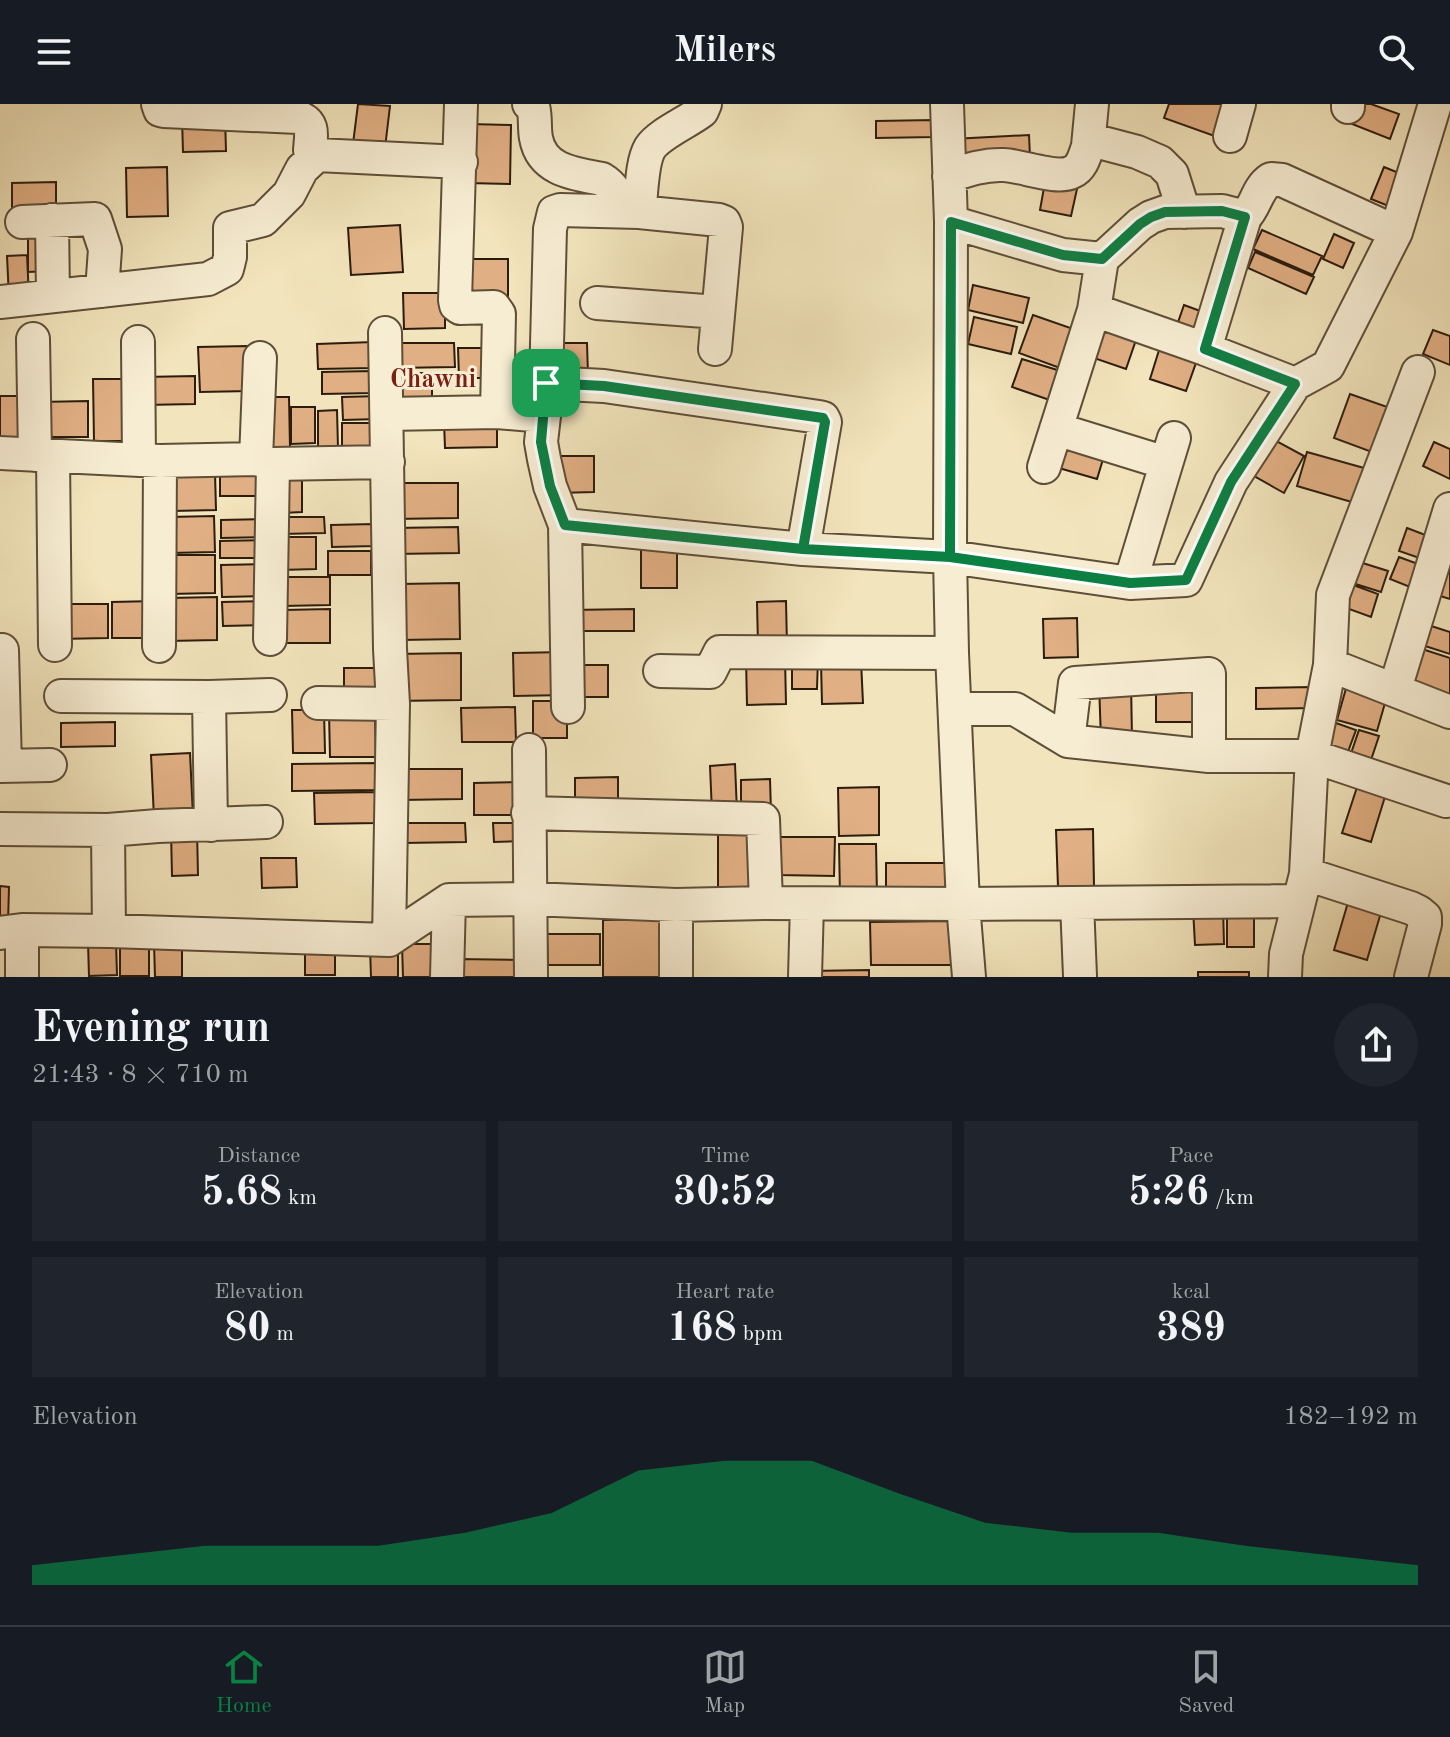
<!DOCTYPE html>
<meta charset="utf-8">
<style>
body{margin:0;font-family:"Old Standard TT",serif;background:#20242c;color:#f1f3f6;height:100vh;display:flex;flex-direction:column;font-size:30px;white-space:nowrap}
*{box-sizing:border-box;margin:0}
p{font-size:26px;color:#9ea1a6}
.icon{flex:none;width:44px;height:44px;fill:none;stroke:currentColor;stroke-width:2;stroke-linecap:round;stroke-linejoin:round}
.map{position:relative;height:873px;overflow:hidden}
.panel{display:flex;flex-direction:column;background:#171b24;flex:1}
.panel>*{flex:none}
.pin{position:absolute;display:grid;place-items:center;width:68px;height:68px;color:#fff;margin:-34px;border-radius:16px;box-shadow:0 4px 12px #0006}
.round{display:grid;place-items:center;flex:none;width:84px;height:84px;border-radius:42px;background:#20242c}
.headline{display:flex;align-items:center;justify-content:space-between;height:136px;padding:0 32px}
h1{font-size:44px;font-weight:600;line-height:60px}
.figures{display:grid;grid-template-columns:repeat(3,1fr);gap:12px;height:136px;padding:8px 32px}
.figures div{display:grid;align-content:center;border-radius:0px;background:#20242c;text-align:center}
.figures b{font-size:40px;font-weight:600}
.figures small{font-size:22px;font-weight:400}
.figures p{font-size:22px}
.chart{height:224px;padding:16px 32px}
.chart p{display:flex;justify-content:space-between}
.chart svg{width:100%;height:144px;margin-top:8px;fill:#0b8043;opacity:.7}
header{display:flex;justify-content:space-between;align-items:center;height:104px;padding:0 32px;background:#171b24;font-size:36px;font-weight:600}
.dock{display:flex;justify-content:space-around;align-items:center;height:112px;border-top:2px solid #363941;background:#171b24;font-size:22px;color:#9ea1a6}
.dock a{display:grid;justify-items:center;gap:4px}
.dock .current{color:#0b8043}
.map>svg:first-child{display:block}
.building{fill:#e1af84;stroke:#2c1c0c;stroke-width:2}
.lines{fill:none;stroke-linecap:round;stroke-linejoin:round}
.minor-casing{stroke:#5e4e38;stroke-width:36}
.minor{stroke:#f7edd3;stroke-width:32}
.route-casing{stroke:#fff;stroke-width:16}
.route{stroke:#0b8043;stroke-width:10}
.labels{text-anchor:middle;stroke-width:6;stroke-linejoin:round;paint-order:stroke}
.neighbourhood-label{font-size:26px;font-weight:bold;fill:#7a1f14;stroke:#f7edd3}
</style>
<header><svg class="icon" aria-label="menu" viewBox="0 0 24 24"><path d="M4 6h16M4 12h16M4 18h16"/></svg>Milers<svg class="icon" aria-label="search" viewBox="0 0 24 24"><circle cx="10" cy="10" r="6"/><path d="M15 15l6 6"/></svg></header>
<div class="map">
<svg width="1450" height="873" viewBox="0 0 1450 873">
<rect width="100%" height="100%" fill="#f2e4bc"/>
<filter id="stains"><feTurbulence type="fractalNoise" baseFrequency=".0025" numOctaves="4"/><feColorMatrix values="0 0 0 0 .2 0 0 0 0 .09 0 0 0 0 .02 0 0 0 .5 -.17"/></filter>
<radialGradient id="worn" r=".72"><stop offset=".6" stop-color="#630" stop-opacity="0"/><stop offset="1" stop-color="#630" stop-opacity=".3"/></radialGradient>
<path class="building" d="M358,0l32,2 -5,42 -32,-4z
M1169,0h62l-11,34 -56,-20z
M1359,0h12l28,10 -9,25 -38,-15z
M225,13l1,34 -43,1 -1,-34z
M934,16v17l-58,1v-17z
M469,20l42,1 -1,59 -43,-1z
M1029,31l1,22 -76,4 -1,-22z
M167,63l1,49 -41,1 -1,-49z
M1384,63l25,10 -13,32 -25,-10z
M56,78v30h-44v-29z
M1045,78l32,7 -6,27 -31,-6z
M400,121l3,47 -52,3 -3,-47z
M1262,126l60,26 -9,19 -60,-26z
M28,127h22v40l-22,1z
M1334,130l20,9 -11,25 -20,-9z
M1255,148l59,25 -8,17 -58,-26z
M27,151l2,42 -20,1 -2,-42z
M463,155h45v37h-44z
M973,181l56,13 -6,25 -55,-13z
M403,189h42v35l-41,1z
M1184,201l30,11 -10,26 -29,-11z
M1033,211l49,17 -14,39 -49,-18z
M974,213l43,10 -6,27 -43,-10z
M1100,217l38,13 -12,35 -38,-13z
M1433,226l17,6v29l-27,-11z
M373,238v26l-55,1 -1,-25z
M393,239h61l1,24 -61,1z
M553,239h34l1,32 -35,1z
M247,242l2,45 -49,1 -2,-45z
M1160,243l37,13 -11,31 -36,-12z
M458,244h38l1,30h-38z
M1022,255l48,15 -9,30 -49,-17z
M542,261l1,33 -42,1v-33z
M372,267l1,22 -51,1v-22z
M397,269h35v37h-34z
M195,272v28l-51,1 -1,-28z
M93,275h41v62h-40z
M1350,290l46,16 -16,45 -46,-17z
M0,292h32l1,51h-33z
M379,292l1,23 -37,1 -1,-23z
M264,293h25l1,50 -25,1z
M88,297v36h-49v-35z
M291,303h24v36l-24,1z
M337,306l1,38h-20v-37z
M444,318h53v25l-52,1z
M342,319h40v25l-40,1z
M1267,332l37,20 -20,37 -37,-21z
M1059,338l45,14 -7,23 -45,-13z
M1434,338l16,7v30l-27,-13z
M1307,348l57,16 -9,35 -58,-17z
M556,352h38v36l-37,1z
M215,368l1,38 -44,1v-38z
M281,370h21v38l-20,1z
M220,372h48v20h-48z
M393,379h65v35l-65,1z
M214,412l1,36 -45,1 -1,-36z
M281,413h43l1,16 -44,1z
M268,415l1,18 -48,1v-18z
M374,420l1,22 -43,1 -1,-22z
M458,423l1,26 -65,1 -1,-26z
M1407,424l29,11 -8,22 -29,-10z
M279,433h37v32l-36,1z
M267,436v18h-47v-17z
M677,445v39h-36v-38z
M328,447h43v24h-43z
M169,451h46v38l-45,1z
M1399,453l30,11 -9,23 -30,-12z
M1450,454v41l-13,-4z
M1353,456l35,11 -7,21 -35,-11z
M267,460l1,32 -46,1 -1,-32z
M283,473h47v28l-47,1z
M1345,478l33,12 -7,23 -33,-12z
M459,479l1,56 -60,1 -1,-56z
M217,493v43l-49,1v-43z
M155,497l1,37h-44v-36z
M266,497v24l-43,1 -1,-24z
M786,497l1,45h-29l-1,-44z
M59,500h49v34l-49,1z
M330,505v34h-46l-1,-33z
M634,505v22h-64v-21z
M1077,514l1,39 -34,1 -1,-39z
M1428,521l22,7v22l-28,-9z
M1422,545l28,9v44l-41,-15z
M565,548l1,43 -52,1 -1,-43z
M461,549v47l-66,1v-47z
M785,554l1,46 -39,1 -1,-46z
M792,554h26l-1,31h-25z
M861,557l2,42 -41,1 -1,-41z
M570,561h38v32h-38z
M344,564h36v32h-36z
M1131,578l1,57 -31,1 -2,-57z
M1204,579v39h-48v-38z
M1347,581l40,11 -10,35 -40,-11z
M1313,583v21l-57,1v-21z
M533,597h34v37h-34z
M515,603l1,35h-54l-1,-34z
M292,606h32l1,43h-32z
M329,609h46l1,44h-46z
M115,618v24l-54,1v-24z
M1336,619l20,7 -13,35 -20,-7z
M1359,626l20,6 -12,36 -20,-7z
M190,649l3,63 -39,2 -3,-63z
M378,659v27l-86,1v-27z
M735,660l2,48 -25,1 -2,-47z
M400,665h62v30l-61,1z
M618,673v33h-43v-32z
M1360,674l28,9 -17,55 -29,-9z
M770,675l1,33 -30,1v-33z
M521,678v33h-47v-32z
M879,683v48l-40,1 -1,-48z
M377,688v31l-62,1 -1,-31z
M403,719h62l1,19 -63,1z
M493,719h28v18l-27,1z
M718,723h37l1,63 -38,1z
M1093,725l1,57 -36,1 -2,-57z
M197,726l1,45 -26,1 -1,-45z
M779,733h56l-1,39 -56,-1z
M839,740h37l1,52h-37z
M261,754h35l1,29 -35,1z
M886,759h63v31h-63z
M0,782l9,1 -1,36h-8z
M1349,795l33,10 -15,51 -33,-10z
M1227,801h27v42h-27z
M1223,803l1,37 -29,1 -2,-37z
M663,815l1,58h-61v-57z
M951,817v44h-80l-1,-43z
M547,830h53v31h-52z
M116,838l1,33 -28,1 -1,-33z
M120,839h29v33h-29z
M154,839h28v34h-27z
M305,840h30v31h-30z
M402,840h40l1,33h-40z
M398,843v30h-27l-1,-29z
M457,855l66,1 -1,17h-65z
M869,866v7h-60v-6z
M1198,868h51v5h-51z"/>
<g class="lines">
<g class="minor-casing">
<path id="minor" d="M158,0l2,6 4,1 134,6c17,6 13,18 12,33l7,5 144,7
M461,0l-6,196 1,5 4,3 34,-1 5,7 -2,98 47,4 -3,26 3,17 6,27 15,39 3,182
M529,0l4,2c3,11 1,21 3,32 6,33 39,36 66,41 19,11 10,23 38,25
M947,0l4,118 -1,335 2,96 11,251 6,73
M1348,3v-3
M1230,32l9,-32
M1088,42l4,-42
M949,72c18,-6 36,-12 55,-11 19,1 53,15 68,7 10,-4 13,-17 16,-26l11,-4 38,10 23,10 12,12 12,38
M639,108l80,8 5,2 2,5 -11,122
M52,116l1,76
M22,118l73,-3 10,30 -3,42
M951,118l112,33 39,4 -8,51 -50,157
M1102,155l38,-35 11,-7 14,-5 57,-1 23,6c11,-11 12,-29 26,-38l11,1 114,52
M0,198l208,-23 19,-10 3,-12v-29l33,-8 26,-26 13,-25 15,-14
M597,199l121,9
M1094,206l111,39 90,35
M385,229l5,316 3,55 -4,236
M33,235l2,116
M138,238l1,118
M1205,245l40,-132
M546,279l4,-154 4,-17 6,-2 79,2c3,-17 2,-49 11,-64 9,-14 38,-26 52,-37l3,-7
M387,310l110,-2
M544,312l2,-33 58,3 215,31 4,1 2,4 -22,127 147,8 180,26 56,-3 45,-98 64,-98 33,-18 68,-134 39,-128
M1056,325l110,34
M0,349l160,8 96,-2 17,5 115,-2
M53,352l2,189
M256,355l4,-101
M565,421l238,24
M1130,479l44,-145
M270,535l3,-175
M159,542l1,-185
M2,546l3,116
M1330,561l120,47
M660,567l50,1 10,-20 232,1
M1395,585l55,-180
M61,592l148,1 61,-2
M209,593l2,128
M318,599l75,1
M955,605h60l53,32 141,15h103l134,45
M1068,637l7,-58 134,-9v82
M529,646l2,227
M0,662l50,-1
M528,709l235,6 3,84
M0,725l108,1 50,-4 108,-4
M108,726l1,101
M1306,770l105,34 8,4 6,5v7l-14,53
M1077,799l3,73
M22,826v47
M0,829l22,-3 87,1 280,9 60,-40 82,-1 145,6 90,-2 197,1 335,-3
M447,873l2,-77
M676,873v-72
M805,873l2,-73
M1285,873l1,-23 20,-80 6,-118 18,-91 3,-70 85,-223"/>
</g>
<use href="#minor" class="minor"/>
</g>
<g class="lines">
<g class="route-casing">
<path id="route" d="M546,279l-5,59 9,44 15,39 238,24 147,8 180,26 56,-3 45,-98 64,-98 -90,-35 40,-132 -23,-6 -57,1 -14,5 -11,7 -38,35 -39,-4 -112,-33 -1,335 -147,-8 22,-127 -2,-4 -219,-32 -58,-3"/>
</g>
<use href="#route" class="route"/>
</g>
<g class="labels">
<g class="neighbourhood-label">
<text x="433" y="283">Chawni</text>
</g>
</g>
<rect width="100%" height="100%" filter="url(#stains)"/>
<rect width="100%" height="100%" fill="url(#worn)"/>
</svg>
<div class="pin" style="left:546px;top:279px;background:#1e9e55"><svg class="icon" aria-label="arrive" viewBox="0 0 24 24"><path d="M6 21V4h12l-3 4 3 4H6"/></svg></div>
</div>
<section class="panel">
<div class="headline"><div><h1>Evening run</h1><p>21:43 · 8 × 710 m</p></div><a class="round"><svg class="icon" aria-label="share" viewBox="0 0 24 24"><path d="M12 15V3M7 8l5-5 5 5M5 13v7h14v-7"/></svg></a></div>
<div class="figures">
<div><p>Distance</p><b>5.68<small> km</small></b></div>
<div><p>Time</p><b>30:52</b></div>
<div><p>Pace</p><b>5:26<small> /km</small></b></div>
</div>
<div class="figures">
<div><p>Elevation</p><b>80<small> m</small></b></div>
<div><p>Heart rate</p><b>168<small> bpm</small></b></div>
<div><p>kcal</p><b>389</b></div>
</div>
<div class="chart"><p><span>Elevation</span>182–192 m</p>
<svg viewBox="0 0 160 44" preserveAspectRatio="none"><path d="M0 44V38L10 35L20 32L30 32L40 32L50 28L60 22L70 9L80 6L90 6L100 16L110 25L120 28L130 28L140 32L150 35L160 38V44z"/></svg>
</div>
</section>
<nav class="dock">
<a class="current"><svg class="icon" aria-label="home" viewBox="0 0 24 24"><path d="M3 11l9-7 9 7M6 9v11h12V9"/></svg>Home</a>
<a><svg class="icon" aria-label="map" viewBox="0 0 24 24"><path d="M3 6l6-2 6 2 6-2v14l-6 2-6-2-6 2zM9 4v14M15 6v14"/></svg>Map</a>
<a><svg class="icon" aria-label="saved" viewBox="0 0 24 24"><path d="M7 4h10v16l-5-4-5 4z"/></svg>Saved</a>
</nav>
